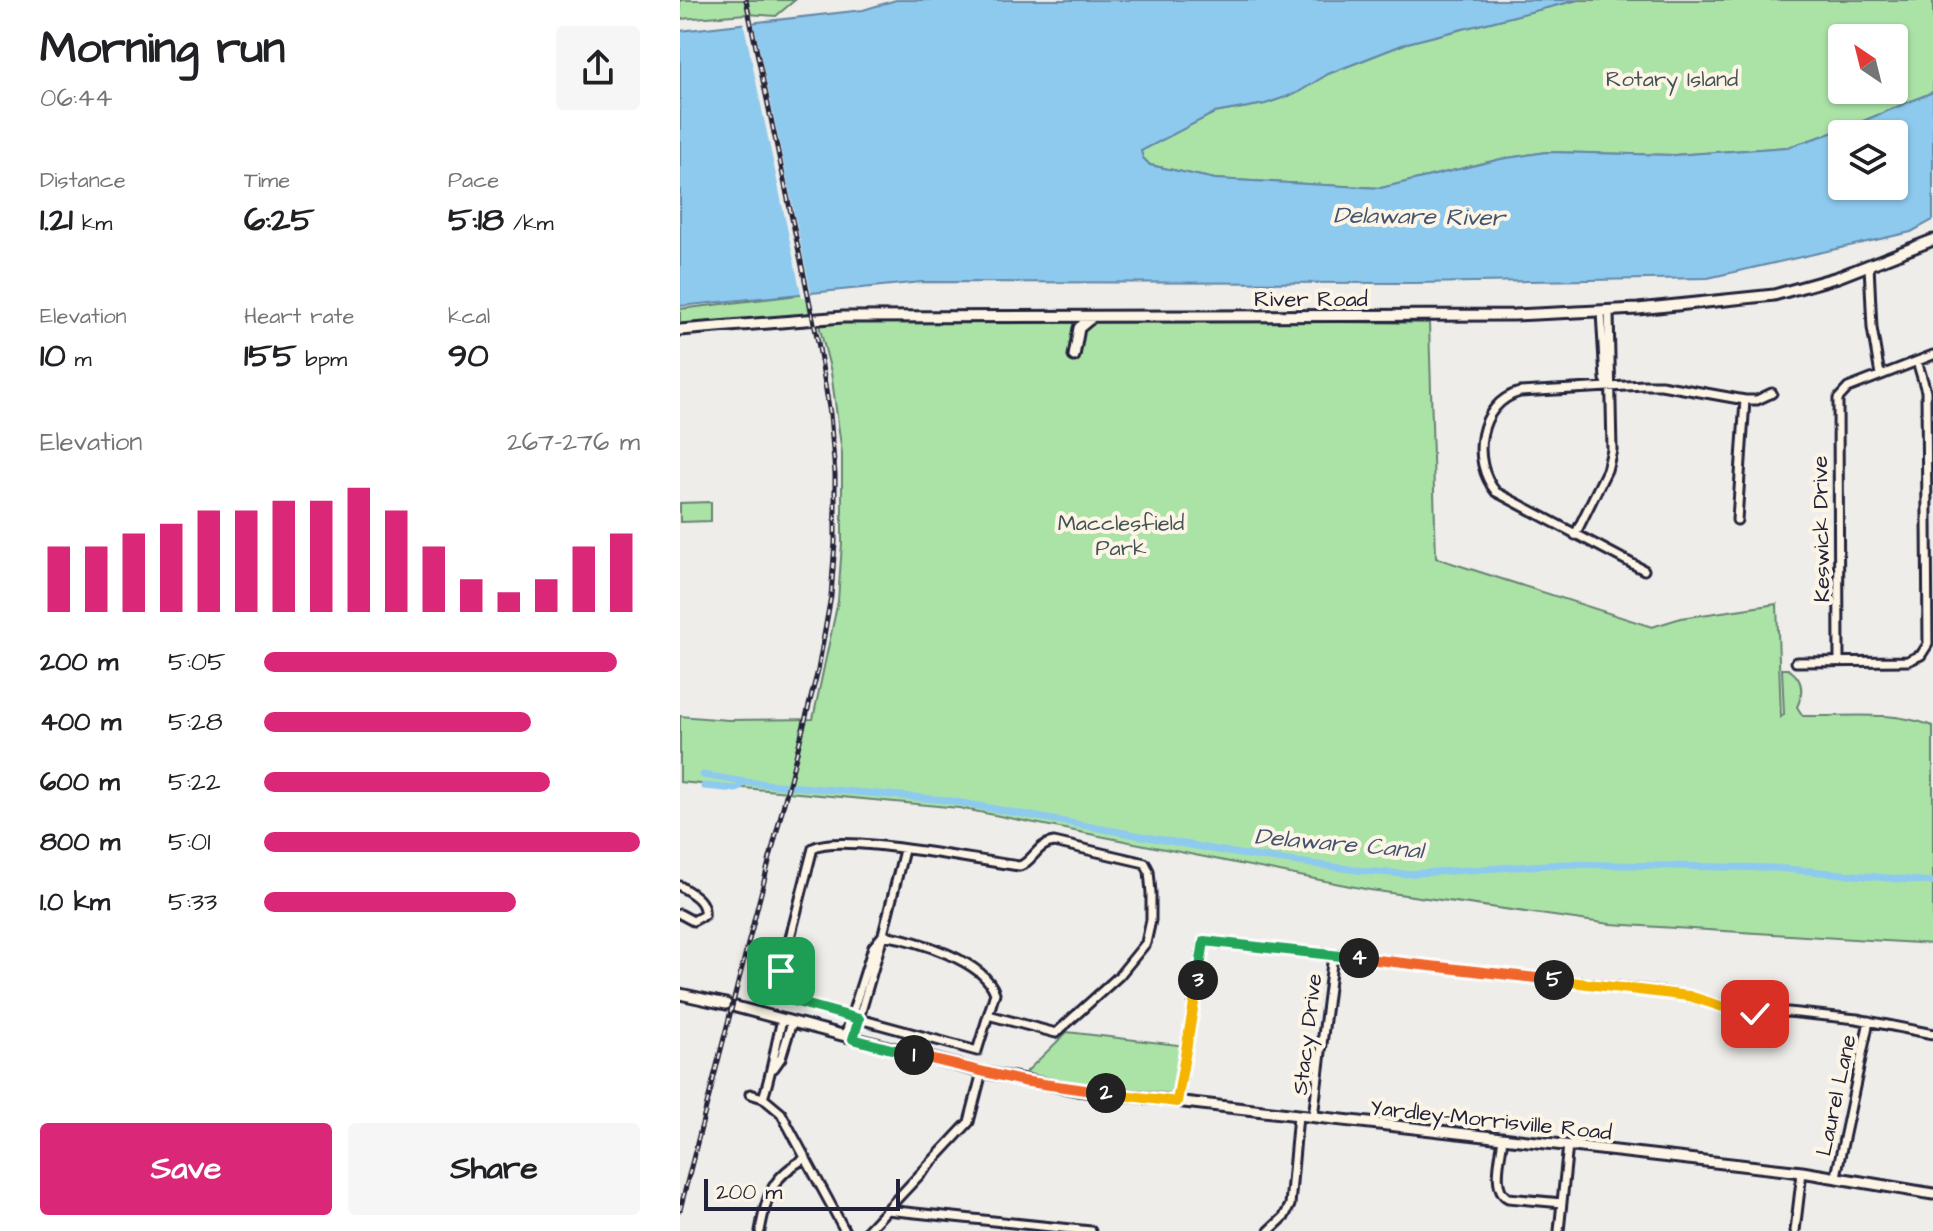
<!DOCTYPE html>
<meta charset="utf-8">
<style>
body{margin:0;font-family:"Architects Daughter",sans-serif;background:#f6f6f6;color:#202124;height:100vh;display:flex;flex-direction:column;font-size:30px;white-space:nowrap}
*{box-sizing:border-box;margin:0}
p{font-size:26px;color:#757577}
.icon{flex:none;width:44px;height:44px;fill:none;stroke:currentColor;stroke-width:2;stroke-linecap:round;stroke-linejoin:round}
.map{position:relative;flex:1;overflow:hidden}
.drawer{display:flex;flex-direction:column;background:#fff;width:680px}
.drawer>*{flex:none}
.needle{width:52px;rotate:325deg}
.buttons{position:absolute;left:1148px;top:24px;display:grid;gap:16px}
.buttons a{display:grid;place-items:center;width:80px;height:80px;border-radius:8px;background:#fff;box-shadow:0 2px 6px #0004;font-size:40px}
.scale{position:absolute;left:24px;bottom:20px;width:196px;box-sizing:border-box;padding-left:8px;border:4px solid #22223b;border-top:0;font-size:22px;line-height:28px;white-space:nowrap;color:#22223b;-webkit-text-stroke:6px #fcf5e5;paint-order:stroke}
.pin{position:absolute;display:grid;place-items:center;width:68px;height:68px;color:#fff;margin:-34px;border-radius:16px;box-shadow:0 4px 12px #0006}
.km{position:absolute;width:40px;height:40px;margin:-20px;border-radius:50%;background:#222;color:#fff;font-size:22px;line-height:40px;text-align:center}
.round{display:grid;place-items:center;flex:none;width:84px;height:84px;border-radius:8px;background:#f6f6f6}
.headline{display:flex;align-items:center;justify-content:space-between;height:136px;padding:0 40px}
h1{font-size:44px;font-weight:700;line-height:60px}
.metrics{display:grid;grid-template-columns:repeat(3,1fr);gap:12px;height:136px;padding:8px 40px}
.metrics div{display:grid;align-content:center}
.metrics b{font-size:34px;font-weight:700}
.metrics small{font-size:22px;font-weight:400}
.metrics p{font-size:22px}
.chart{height:224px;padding:16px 40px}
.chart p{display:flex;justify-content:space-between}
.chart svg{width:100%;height:144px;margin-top:8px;stroke:#db2777;stroke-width:6}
.action{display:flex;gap:16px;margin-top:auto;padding:16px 40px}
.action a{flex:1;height:92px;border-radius:8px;background:#db2777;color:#fff;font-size:32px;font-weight:700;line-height:92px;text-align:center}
.action a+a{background:#f6f6f6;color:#202124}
ul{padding:0 40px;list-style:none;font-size:26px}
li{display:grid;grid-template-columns:128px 96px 1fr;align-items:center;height:60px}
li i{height:20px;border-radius:10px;background:#db2777}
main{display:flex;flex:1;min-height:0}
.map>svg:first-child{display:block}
.green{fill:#abe3a7;stroke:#668271;stroke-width:2;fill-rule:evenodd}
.water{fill:#8ecaee;stroke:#6387a6;stroke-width:2;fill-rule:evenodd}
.pier{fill:#eeede9}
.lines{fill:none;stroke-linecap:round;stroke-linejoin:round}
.canal{stroke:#8ecaee;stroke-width:7}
.minor-casing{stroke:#22223b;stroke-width:13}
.major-casing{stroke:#22223b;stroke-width:15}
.minor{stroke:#fcf5e5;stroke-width:7}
.major{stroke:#fcf5e5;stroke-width:9}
.rail-casing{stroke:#22223b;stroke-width:5}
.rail{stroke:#fcf5e5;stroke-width:2;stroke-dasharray:6;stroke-linecap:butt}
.split-1-casing{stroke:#fff;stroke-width:16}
.split-2-casing{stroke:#fff;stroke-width:16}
.split-3-casing{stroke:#fff;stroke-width:16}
.split-4-casing{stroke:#fff;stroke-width:16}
.split-5-casing{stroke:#fff;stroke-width:16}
.split-6-casing{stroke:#fff;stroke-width:16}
.split-1{stroke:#22a559;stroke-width:10}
.split-2{stroke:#f0652b;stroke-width:10}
.split-3{stroke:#f5b400;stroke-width:10}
.split-4{stroke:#22a559;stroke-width:10}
.split-5{stroke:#f0652b;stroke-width:10}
.split-6{stroke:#f5b400;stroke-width:10}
.labels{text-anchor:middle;stroke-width:8;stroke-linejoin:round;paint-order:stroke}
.park-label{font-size:22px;fill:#445256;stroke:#fcf5e5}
.street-label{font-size:22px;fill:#22223b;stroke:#fcf5e5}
.water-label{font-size:24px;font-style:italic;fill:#425471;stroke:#fcf5e5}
</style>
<main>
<section class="drawer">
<div class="headline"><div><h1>Morning run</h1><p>06:44</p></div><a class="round"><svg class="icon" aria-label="share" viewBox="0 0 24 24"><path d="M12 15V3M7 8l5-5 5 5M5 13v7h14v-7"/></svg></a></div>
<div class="metrics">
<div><p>Distance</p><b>1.21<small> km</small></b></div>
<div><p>Time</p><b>6:25</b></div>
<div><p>Pace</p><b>5:18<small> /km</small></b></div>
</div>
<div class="metrics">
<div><p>Elevation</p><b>10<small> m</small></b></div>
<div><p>Heart rate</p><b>155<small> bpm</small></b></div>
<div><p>kcal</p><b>90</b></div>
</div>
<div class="chart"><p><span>Elevation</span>267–276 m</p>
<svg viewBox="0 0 160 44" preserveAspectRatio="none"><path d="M5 44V24M15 44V24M25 44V20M35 44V17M45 44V13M55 44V13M65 44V10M75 44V10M85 44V6M95 44V13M105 44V24M115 44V34M125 44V38M135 44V34M145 44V24M155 44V20"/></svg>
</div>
<ul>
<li><b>200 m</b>5:05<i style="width:94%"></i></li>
<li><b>400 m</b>5:28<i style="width:71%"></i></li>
<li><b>600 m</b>5:22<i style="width:76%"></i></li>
<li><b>800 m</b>5:01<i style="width:100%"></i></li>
<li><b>1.0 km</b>5:33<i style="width:67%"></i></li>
</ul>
<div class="action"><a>Save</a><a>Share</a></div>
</section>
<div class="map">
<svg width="1253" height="1231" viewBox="0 0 1253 1231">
<rect width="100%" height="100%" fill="#eeede9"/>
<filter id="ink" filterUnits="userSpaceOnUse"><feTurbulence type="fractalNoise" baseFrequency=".0125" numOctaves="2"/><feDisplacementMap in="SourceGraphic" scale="16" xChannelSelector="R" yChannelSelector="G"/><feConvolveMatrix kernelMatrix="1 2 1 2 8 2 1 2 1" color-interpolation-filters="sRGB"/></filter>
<g filter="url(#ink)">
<path class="green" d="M0,0h115l-19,16 -29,-2 -67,5z
M898,0h355v92l-89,37 -56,18 -114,8 -128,-3 -45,7 -120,29 -166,-9 -65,-14 -7,-7 -3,-8 74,-37 51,-9 31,-11 32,-19 79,-31zM1162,38h52v52h-52z
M127,294l3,25 -130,11v-21z
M662,319v3l87,1 7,235 216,69 29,-9 96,-14 4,113 3,-3 -2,-45h6c15,9 16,23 9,38l6,9c46,1 85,-6 130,10v218l-323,-20 -240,-34 -411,-82 -279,-26v-66l48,4 85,-1 25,-118 4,-58v-90l-11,-81 -13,-51z
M31,502v19l-31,1v-19z
M387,1032l120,14 -10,56 -159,-22z"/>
<path class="water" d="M216,0h682l-171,43 -79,31 -31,19 -32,11 -51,9 -73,38 2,7 7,7 65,14 166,9 120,-29 45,-7 128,3 114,-8 56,-18 89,-37v128l-22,12 -203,46 -293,5 -493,-1 -242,24v-275l183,-21zM1162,134h52v52h-52z"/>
<path class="pier" d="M73,19l59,278 -10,1 -59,-278z"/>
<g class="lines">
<path class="canal" d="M23,775l42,7 201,18 293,54 125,17 40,3 159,-10 212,4 158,14
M24,786l32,3 9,-7"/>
<g class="minor-casing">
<path id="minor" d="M1189,265l3,63 8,47
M921,312l4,67 5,9
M1057,520l8,-120
M895,535l32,-65 5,-20 -3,-138
M964,570l-148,-78c-26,-31 -18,-89 24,-100l124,-7h17l84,15h12l15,-7
M1159,661l-1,-262 10,-11 85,-33
M1116,662l112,-1 13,-6 7,-11 -2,-253 -9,-30
M0,886c11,7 26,14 24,29l-11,6 -13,-7
M203,935c31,5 101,25 112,58l-18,58 -202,-55 38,-148c26,-16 169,14 207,18 13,-5 17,-22 34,-24l91,21 4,8 2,22v27l-5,23 -27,33 -63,57 -68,-18
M165,1036l28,-89 10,-12
M173,1039l27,-93 24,-96
M94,1068l7,-10 11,-36
M70,1094l13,4 18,15 64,118
M83,1098c9,-26 12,-52 19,-78
M497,1102l27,-161 451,50 34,5 57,17 42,-1 69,7 76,15
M633,1117l20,-162
M823,1138c-2,18 -12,51 5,60l54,5
M1156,1176l33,-155
M206,1210l205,21
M80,1231c7,-37 12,-55 46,-73
M187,1231l102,-109 13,-50
M589,1231l15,-14 6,-12 8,-90
M879,1231l9,-86
M1115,1231l7,-59"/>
</g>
<g class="major-casing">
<path id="major" d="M0,330l163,-13 671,-2 124,-6 136,-14 64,-18 95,-37
M394,356l5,-28 12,-10
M0,994l46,10
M56,1007l246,65 95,18 725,82 131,22"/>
</g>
<use href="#minor" class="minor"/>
<use href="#major" class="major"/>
<g class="rail-casing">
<path id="rail" d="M0,1210l138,-540 13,-74 4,-54v-68l-5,-60 -12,-72 -72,-342"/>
</g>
<use href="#rail" class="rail"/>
</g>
</g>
<g class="lines" filter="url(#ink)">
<g class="split-1-casing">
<path id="split-1" d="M101,971l-6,25 84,23 -6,20 61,16"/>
</g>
<g class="split-2-casing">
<path id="split-2" d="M234,1055l108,26 84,12"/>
</g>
<g class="split-3-casing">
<path id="split-3" d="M426,1093l71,9 21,-122"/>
</g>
<g class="split-4-casing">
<path id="split-4" d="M518,980l6,-39 155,17"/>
</g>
<g class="split-5-casing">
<path id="split-5" d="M679,958l195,22"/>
</g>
<g class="split-6-casing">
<path id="split-6" d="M874,980l135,16 47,15 19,3"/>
</g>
<use href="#split-1" class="split-1"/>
<use href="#split-2" class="split-2"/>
<use href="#split-3" class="split-3"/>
<use href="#split-4" class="split-4"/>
<use href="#split-5" class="split-5"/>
<use href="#split-6" class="split-6"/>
</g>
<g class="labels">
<g class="park-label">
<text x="992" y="86">Rotary Island</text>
<text x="441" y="530">Macclesfield<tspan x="441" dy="25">Park</tspan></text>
</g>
<g class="street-label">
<text x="631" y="306">River Road</text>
<text transform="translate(1140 529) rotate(-91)" y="8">Keswick Drive</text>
<text transform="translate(626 1034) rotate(-83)" y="8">Stacy Drive</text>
<text transform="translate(1155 1095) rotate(-78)" y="8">Laurel Lane</text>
<text transform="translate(811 1119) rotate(6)" y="8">Yardley-Morrisville Road</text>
</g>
<g class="water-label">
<text transform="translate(739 216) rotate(1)" y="8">Delaware River</text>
<text transform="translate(659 843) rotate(5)" y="8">Delaware Canal</text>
</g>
</g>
</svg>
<div class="buttons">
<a><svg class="needle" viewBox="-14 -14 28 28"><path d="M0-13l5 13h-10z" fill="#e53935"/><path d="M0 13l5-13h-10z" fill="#757577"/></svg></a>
<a><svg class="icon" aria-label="layers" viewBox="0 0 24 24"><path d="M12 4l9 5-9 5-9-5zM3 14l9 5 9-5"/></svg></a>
</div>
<div class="scale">200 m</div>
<div class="pin" style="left:101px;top:971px;background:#1e9e55"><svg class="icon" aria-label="arrive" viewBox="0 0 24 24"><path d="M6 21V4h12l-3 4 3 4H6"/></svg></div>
<div class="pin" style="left:1075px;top:1014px;background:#d93025"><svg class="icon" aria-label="check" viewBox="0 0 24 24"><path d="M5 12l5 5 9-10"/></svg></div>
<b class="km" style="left:234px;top:1055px">1</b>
<b class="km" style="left:426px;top:1093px">2</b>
<b class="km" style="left:518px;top:980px">3</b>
<b class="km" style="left:679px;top:958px">4</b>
<b class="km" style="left:874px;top:980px">5</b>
</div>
</main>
